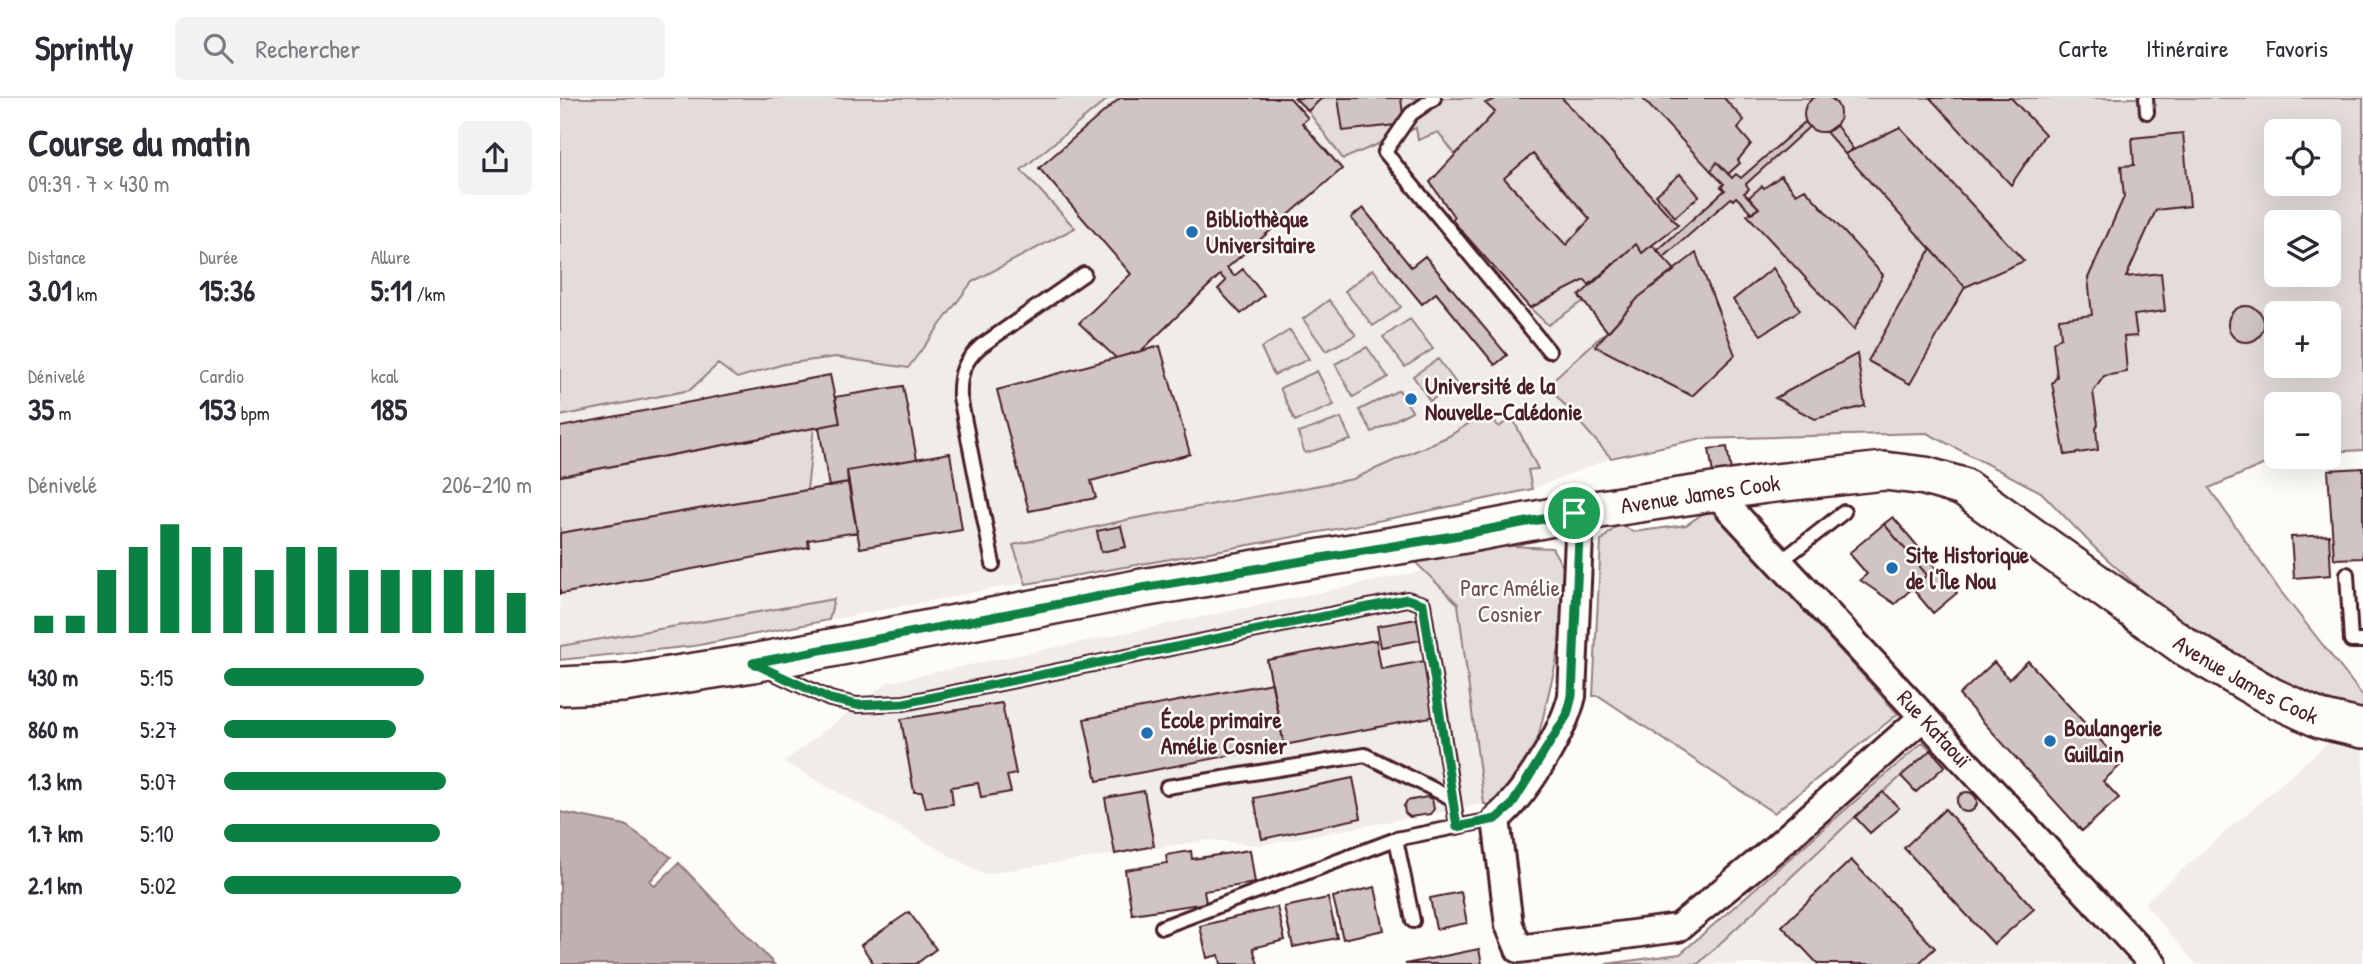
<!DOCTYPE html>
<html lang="fr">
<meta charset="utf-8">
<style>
body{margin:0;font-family:"Patrick Hand",sans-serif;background:#f2f2f3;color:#2b2b33;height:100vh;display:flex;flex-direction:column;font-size:26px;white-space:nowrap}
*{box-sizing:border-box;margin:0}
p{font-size:23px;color:#7c7c81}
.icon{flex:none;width:38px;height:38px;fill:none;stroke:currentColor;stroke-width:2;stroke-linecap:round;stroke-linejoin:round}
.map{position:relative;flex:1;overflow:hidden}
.panel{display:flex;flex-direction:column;background:#fff;width:560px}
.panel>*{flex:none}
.controls{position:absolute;left:1704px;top:21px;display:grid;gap:14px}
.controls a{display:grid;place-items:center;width:77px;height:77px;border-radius:10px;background:#fff;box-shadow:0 7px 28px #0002;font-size:35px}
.pin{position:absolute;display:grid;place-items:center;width:60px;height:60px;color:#fff;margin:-30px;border:4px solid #fff;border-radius:50%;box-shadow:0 2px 7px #0007}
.round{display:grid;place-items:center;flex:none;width:74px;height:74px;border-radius:10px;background:#f2f2f3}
.head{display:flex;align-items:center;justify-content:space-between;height:119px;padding:0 28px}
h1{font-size:38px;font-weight:700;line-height:52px}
.stats{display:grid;grid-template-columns:repeat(3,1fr);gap:10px;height:119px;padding:7px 28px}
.stats div{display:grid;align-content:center}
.stats b{font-size:30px;font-weight:700}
.stats small{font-size:19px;font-weight:400}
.stats p{font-size:19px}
.chart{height:196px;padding:14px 28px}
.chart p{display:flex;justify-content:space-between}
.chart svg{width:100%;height:126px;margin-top:7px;stroke:#0b8043;stroke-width:6}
ul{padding:0 28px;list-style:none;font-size:23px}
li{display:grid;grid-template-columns:112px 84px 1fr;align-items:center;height:52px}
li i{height:18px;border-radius:9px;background:#0b8043}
header{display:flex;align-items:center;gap:42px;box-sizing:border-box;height:98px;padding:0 35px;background:#fff;border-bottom:2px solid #e1e1e2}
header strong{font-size:33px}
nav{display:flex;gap:38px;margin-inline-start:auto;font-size:24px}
.search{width:490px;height:63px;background:#f2f2f3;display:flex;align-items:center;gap:18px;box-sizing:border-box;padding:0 24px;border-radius:10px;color:#7c7c81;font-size:26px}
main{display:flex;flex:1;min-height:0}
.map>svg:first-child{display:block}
.built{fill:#f0ece8;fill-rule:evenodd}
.green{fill:#e3dcda;stroke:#967e82;stroke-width:2;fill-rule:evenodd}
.water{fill:#c0b1b1;stroke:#91777b;stroke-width:2}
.building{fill:#d0c5c4;stroke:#4a1f2b;stroke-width:2;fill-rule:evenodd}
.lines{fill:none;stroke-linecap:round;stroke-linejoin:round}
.service-casing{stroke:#4a1f2b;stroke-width:18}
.minor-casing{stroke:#4a1f2b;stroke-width:32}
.secondary-casing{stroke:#4a1f2b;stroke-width:42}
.service{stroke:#fdfcf7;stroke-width:12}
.minor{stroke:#fdfcf7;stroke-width:26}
.secondary{stroke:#fdfcf7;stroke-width:37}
.route-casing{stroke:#fff;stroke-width:14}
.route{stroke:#0b8043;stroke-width:9}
.poi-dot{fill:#1f6fb2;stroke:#fdfcf7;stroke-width:2.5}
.labels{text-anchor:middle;stroke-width:5;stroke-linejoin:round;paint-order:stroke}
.poi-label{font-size:23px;font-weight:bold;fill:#4a1f2b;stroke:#fdfcf7;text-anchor:start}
.street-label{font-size:23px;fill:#4a1f2b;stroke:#fdfcf7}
.park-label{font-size:23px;fill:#704e57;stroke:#fdfcf7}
</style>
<header>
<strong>Sprintly</strong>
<div class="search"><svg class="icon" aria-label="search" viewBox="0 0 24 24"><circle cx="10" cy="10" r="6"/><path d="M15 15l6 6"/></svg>Rechercher</div>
<nav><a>Carte</a><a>Itinéraire</a><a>Favoris</a></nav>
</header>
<main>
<section class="panel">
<div class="head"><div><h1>Course du matin</h1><p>09:39 · 7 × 430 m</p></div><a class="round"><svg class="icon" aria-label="share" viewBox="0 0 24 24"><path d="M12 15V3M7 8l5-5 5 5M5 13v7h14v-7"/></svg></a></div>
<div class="stats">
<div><p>Distance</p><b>3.01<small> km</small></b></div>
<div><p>Durée</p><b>15:36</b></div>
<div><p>Allure</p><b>5:11<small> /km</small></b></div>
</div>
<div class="stats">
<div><p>Dénivelé</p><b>35<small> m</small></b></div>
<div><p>Cardio</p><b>153<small> bpm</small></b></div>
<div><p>kcal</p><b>185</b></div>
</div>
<div class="chart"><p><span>Dénivelé</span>206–210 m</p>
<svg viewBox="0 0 160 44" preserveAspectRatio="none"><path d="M5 44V38M15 44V38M25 44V22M35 44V14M45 44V6M55 44V14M65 44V14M75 44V22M85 44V14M95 44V14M105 44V22M115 44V22M125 44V22M135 44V22M145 44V22M155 44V30"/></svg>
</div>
<ul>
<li><b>430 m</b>5:15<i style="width:65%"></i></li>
<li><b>860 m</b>5:27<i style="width:56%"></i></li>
<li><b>1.3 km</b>5:07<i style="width:72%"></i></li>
<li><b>1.7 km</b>5:10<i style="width:70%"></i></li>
<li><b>2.1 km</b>5:02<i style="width:77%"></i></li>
</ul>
</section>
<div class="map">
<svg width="1803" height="866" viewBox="0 0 1803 866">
<rect width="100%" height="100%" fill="#fdfcf7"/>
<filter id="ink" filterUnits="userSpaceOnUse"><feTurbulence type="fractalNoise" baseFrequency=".0143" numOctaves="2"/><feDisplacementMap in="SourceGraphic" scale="14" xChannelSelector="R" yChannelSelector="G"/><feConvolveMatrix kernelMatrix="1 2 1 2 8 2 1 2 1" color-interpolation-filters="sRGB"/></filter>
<g filter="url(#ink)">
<path class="built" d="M75,0h1728l-34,215h-52v53l-182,182 -54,-56 -114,-59 -229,6 -87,19 -79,31 -92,20 -214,41 -235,39 -297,57 -134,14v-540zM1717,33h52v53h-52zM1717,124h52v53h-52z
M864,473l34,33 26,200 -224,41 -50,-5 -227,34 -199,-112 104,-80z
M1774,640l29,9v217h-167l-52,-61z
M1371,652l199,214h-432l157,-147z"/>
<path class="green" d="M0,0h549l-88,72 54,58 -103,54 -64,86 -72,-11 -52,7 -47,14 -19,-14 -28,26 -130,26z
M735,0h1068v352l-34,2v-48h-52v53h4l-72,31 69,100 85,108v16l-66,-23 -111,-58 -91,-83 -54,-56 -114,-59 -229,6 -87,19 -64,-73 60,-54 -23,-30 -36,24 -18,-17 -75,-154 -17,-22 -20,8 -2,-12 -73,31 -35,-48zM1717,33h52v53h-52zM1717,124h52v53h-52zM1717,215h52v53h-52z
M813,171l28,38 -28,19 -28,-35z
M769,202l27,35 -30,16 -23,-32z
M850,221l23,30 -28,18 -22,-30z
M730,232l19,29 -35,16 -13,-27z
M807,249l21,30 -35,20 -18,-33z
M878,261l18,24 -26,18 -17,-25z
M757,273l17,34 -39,16 -15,-33z
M839,292l13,21 -40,21 -13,-22z
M927,314l12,15 13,-10 26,52 -10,1 4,19c-168,37 -337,66 -506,95l-13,-39 118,-26 222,-40 96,-43z
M781,320l10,22 -46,13 -7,-20z
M254,330l-7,62 -247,43v-57z
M1151,410l187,206 -124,99 -175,-117h-6l8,-155 18,-18 14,9 53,-7z
M934,447l58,3 17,29 -8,64 -24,102 -36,63 -17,-2 -26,-200 -46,-45z
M274,501l-5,21 -135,26 -134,14v-14z
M1363,644l8,8 -76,67 -157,147h-92l74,-10z"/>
<path class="water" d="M0,714l65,13 46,32 -21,24 5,5 24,-23 95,101h-214z"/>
<path class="building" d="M1244 16a18 18 0 1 1 36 0a18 18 0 1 1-36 0Z
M560,0h170l18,20 -6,5 40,46 -115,99 7,8 9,-7 21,26 -23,19 -23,-25 8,-8 -6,-6 -79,76 -25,7 -37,-35 52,-49 -92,-106z
M735,0h27l-14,13z
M778,0h63l3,26 -61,7z
M938,0h64l116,127 -36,28 -6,-9 -47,41 -4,-5 -55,28 -78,-88 2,-3 -24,-35 65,-70 -10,-9zM973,56l57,65 -24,26 -62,-67z
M1082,0h82l20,22 -6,9 13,15 -13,16 2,3 -12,11 -11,-12 -6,9z
M1370,0h81l34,36 -34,51z
M1245,24l4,5 -63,57 3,5 -5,4 15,15 -7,5 -16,-16 -3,3 -2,-2 -68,60 -5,-8 67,-60 -4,-3 3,-3 -13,-13 6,-9 15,16 4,-4 5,4z
M1276,27l17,24 -8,5 -19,-22z
M1340,29l124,134 -59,26 -120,-133z
M1623,35l7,73 -34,4 -30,67 35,-4 4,38 -31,4 3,21 -13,1 3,35 -23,4 -11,16 5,32 -2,5 2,21 -33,5 -13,-72 5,-6 -4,-34 8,-6 -2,-18 33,-4 -4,-37 36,-81 -3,-31 13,-1 -2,-27z
M1120,76l19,22 -24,21 -19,-22z
M1221,78l15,18 9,-5 78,86 -29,55 -107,-115 12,-7 -10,-11 13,-11 2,2z
M803,110l48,59 14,-11 82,99 -12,10 -59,-72 -14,11 -71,-86z
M1076,146l6,9 10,-8 23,25 -36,27 -31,35 -29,-36z
M1371,151l34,38 -55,97 -42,-23z
M1136,155l39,102 -43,41 -97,-50 44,-49z
M1213,170l27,42 -39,25 -28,-35z
M1668 226a18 18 0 1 1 36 0a18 18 0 1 1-36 0Z
M600,248l30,108 -99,27 5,17 -67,13 -32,-121z
M1297,256l8,52 -50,13 -40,-21z
M270,277l10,48 -280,53v-49z
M343,288l14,73 -70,12 1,12 -19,4 -10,-60 21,-4 -5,-26z
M1167,349l4,24 -18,3 -4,-25z
M390,355l12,77 -102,18 -13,-77z
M1803,370v90l-29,1 -6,-89z
M288,385l9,49 -49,8 1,7 -249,47v-61z
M1333,419l64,76 -24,20 -21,-25 15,-13 -43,-51z
M1324,426l43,51 -32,29 -35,-24 7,-6 -18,-21z
M561,428l5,21 -25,5 -4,-21z
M1769,437l2,40 -37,3 -3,-41z
M857,521l4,21 -40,7 -4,-21z
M816,542l5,29 44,-8 11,55 -152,29 -17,-85z
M1468,563l94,103 -19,17 16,17 -37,33 -123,-136 35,-33 15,17z
M712,585l12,62 -187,36 -13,-62z
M442,605l14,71 -9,2 4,16 -30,5 -3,-14 -27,4 2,17 -27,4 -4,-16h-8l-13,-73z
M1371,652l14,16 -29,26 -15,-16z
M793,680l8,40 -99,21 -8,-41z
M584,693l10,55 -39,8 -10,-56z
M1397 704a10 10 0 1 1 20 0a10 10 0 1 1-20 0Z
M1323,694l16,16 -29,25 -15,-16z
M867,699l5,2 2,10 -4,5 -20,3 -5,-4 -1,-7 3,-5z
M1385,711l89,100 -40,35 -90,-96z
M690,752l5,33 -51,8 2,12 -74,11 -7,-44 42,-7 -1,-8 25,-4 1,8z
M1291,762l84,88 -17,16h-100l-36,-38z
M815,789l9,43 -41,9 -10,-42z
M901,794l6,31 -31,6 -6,-31z
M768,800l9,40 -44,9 -9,-40z
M717,809l8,33 -32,8 5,16h-37l-2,-9 -12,3 -7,-32z
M349,814l27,37 -20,15h-42l-13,-19z
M919,851l3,15h-77l69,-14z"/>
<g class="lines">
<g class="service-casing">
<path id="service" d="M874,0l-23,16 -26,38 164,199
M1586,0l1,14
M1220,464l64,-50
M433,466l-33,-167c-1,-23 4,-36 21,-51l103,-72
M1787,476l4,67h12
M206,571l64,30 27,6 47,-2 503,-104 16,5 30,195
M607,689l198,-32 88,44 4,28
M853,823l-17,-82 100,-20
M602,829l234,-88"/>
</g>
<g class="minor-casing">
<g id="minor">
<path id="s1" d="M1156,394l14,17 423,455"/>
<path d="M1014,415l5,24 -7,159c-9,37 -47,99 -76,123l13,106 10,24 159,-21 95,-78 150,-133"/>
</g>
</g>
<g class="secondary-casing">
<g id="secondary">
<path id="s2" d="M0,588l64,-3 129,-20 389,-75 317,-53 115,-22 192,-29 118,-13 41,5 38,11 221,159 86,50 50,23 43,10"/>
</g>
</g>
<use href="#service" class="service"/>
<use href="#minor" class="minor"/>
<use href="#secondary" class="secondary"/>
</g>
</g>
<g class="lines" filter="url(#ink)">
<g class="route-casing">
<path id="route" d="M1014,415l5,24 -7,159 -5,19 -56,91 -15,13 -39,8 -34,-223 -16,-5 -503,104 -47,2 -27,-6 -77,-36 389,-75 317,-53z"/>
</g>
<use href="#route" class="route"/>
</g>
<g class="poi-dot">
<circle cx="632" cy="134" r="7"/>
<circle cx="851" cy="301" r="7"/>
<circle cx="1332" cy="470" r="7"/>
<circle cx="587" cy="635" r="7"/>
<circle cx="1490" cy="643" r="7"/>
</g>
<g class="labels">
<g class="poi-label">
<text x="646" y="129">Bibliothèque<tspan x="646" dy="26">Universitaire</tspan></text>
<text x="865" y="296">Université de la<tspan x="865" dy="26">Nouvelle-Calédonie</tspan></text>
<text x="1346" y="465">Site Historique<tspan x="1346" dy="26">de l'Île Nou</tspan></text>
<text x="601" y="630">École primaire<tspan x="601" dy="26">Amélie Cosnier</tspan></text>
<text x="1504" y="638">Boulangerie<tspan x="1504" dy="26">Guillain</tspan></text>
</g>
<g class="street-label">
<text dy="8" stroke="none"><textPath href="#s2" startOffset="1157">Avenue James Cook</textPath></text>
<text dy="8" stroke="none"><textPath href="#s2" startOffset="1766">Avenue James Cook</textPath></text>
<text dy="8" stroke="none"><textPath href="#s1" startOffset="322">Rue Kataouï</textPath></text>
</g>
<g class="park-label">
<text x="950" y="498">Parc Amélie<tspan x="950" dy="26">Cosnier</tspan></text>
</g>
</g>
</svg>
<div class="controls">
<a><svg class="icon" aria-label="locate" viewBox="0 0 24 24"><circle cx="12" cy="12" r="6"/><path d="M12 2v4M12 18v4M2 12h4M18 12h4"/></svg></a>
<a><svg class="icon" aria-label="layers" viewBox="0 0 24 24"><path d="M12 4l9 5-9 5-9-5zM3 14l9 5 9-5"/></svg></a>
<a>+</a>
<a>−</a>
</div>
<div class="pin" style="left:1014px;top:415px;background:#1e9e55"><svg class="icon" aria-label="arrive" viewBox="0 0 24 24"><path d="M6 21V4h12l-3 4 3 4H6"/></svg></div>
</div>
</main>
